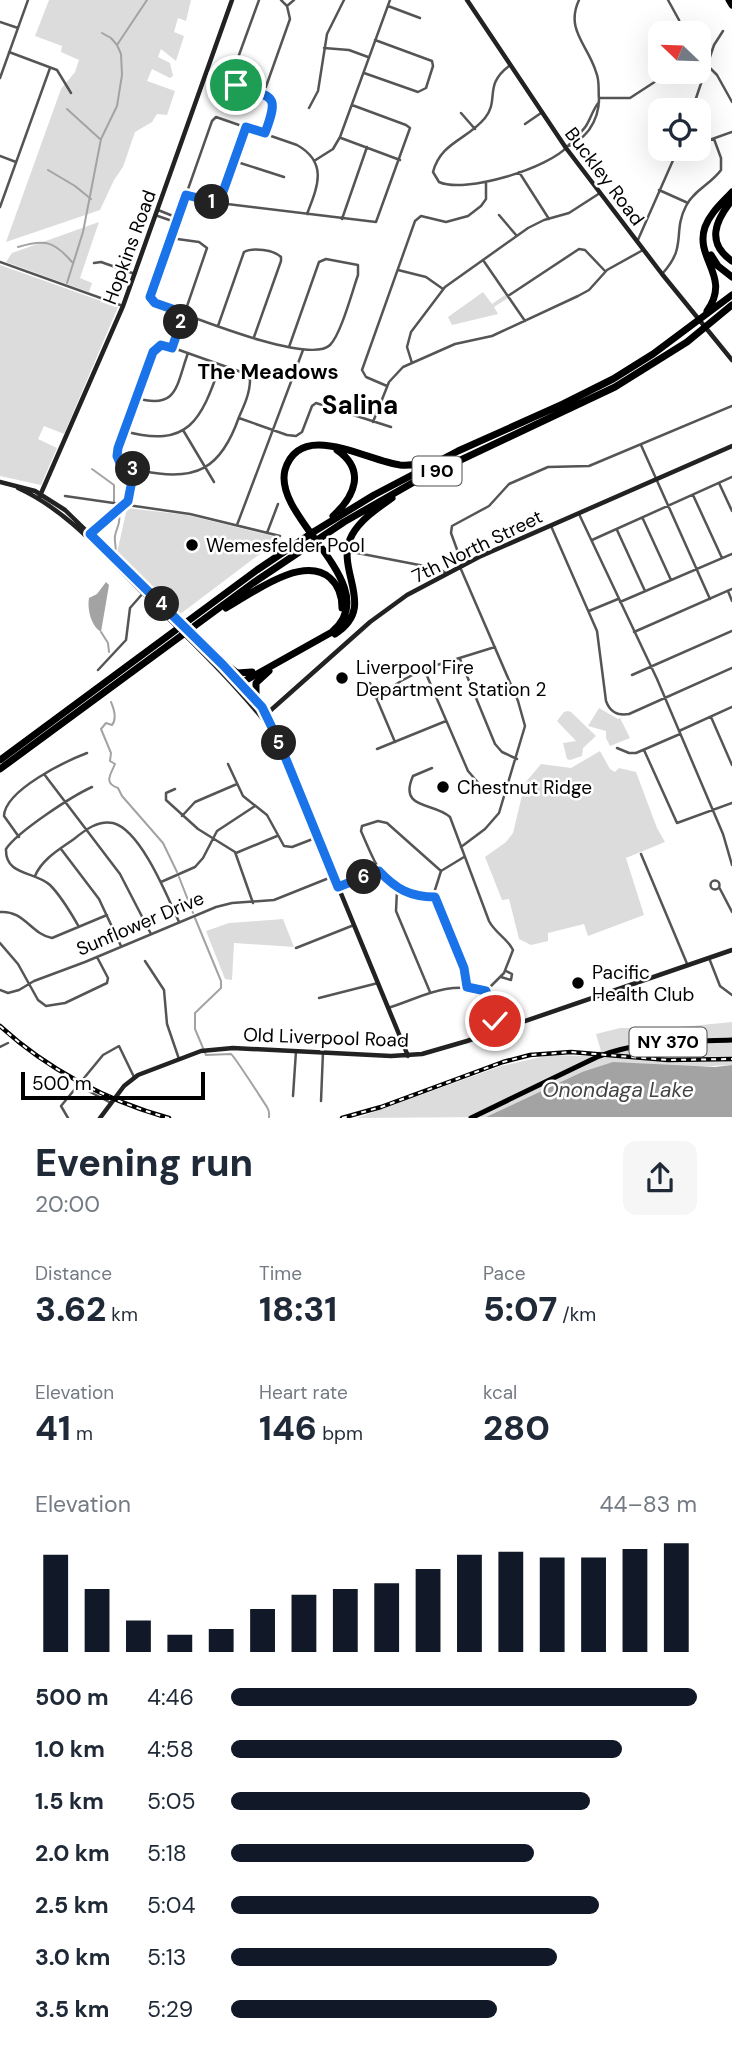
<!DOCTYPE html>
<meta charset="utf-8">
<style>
body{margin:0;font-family:"DM Sans",sans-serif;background:#f6f6f7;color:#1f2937;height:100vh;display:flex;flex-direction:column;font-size:26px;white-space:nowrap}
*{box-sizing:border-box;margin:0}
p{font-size:23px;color:#747a83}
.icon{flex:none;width:38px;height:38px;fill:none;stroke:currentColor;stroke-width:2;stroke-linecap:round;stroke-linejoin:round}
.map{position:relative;height:1118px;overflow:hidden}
.sheet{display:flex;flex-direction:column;background:#fff;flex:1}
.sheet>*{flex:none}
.needle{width:46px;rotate:293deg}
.controls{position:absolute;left:648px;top:21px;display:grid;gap:14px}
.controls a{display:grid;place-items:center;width:63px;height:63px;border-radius:14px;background:#fff;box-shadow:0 7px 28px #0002;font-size:35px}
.scale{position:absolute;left:21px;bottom:18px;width:184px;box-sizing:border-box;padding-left:7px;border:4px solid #000;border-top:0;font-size:19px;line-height:24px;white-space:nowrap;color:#000;-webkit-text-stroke:5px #fff;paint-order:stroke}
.pin{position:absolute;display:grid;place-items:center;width:60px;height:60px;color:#fff;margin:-30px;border:4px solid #fff;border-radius:50%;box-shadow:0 2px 7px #0007}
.km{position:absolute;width:35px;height:35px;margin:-18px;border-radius:50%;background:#222;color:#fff;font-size:19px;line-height:35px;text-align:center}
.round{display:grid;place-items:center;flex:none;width:74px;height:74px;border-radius:14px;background:#f6f6f7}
.headline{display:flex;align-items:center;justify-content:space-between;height:119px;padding:0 35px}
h1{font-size:38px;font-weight:800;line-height:52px}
.figures{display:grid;grid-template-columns:repeat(3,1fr);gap:10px;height:119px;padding:7px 35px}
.figures div{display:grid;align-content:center}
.figures b{font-size:35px;font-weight:800}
.figures small{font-size:19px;font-weight:400}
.figures p{font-size:19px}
.chart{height:196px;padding:14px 35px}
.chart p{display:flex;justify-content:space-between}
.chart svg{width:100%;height:126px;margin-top:7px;stroke:#111827;stroke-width:6}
ul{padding:0 35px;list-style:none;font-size:23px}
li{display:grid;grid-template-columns:112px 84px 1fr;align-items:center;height:52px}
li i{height:18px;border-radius:9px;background:#111827}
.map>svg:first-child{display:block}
.green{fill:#dcdcdc}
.water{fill:#a3a3a3}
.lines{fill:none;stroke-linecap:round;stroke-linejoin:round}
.stream{stroke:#a3a3a3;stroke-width:2}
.street{stroke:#555;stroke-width:2.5}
.secondary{stroke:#222;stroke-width:4.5}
.primary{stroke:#000;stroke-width:5}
.highway{stroke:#000;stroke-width:7}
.rail-casing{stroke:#000;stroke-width:4.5}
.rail{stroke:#fff;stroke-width:2;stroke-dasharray:5;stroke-linecap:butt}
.route-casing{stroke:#fff;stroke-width:14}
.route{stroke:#1a73e8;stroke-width:9}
.poi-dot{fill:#000;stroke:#fff;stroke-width:2.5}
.labels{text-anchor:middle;stroke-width:5;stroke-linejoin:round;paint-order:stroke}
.shield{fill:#fff;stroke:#4c4c4c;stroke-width:2}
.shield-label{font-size:18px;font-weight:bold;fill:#000}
.street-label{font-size:19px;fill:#000;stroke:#fff}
.poi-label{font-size:19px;fill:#000;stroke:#fff;text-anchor:start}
.neighbourhood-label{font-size:21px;font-weight:bold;fill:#000;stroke:#fff}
.water-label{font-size:21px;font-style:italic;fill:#444;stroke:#fff}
.district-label{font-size:26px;font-weight:bold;fill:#000;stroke:#fff}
</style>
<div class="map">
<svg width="732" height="1118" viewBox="0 0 732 1118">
<rect width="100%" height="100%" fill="#fff"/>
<path class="green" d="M49,0h142l-5,21 -8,-3 -4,14 10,4 -8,25 -15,-12 -3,8 12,6 3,13 -3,2 -18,-9 -5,12 28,10 -8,24 -10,-1 -5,8 -17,10 -12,35 -9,13 -14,30 -94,32 55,-153 14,-17 4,-12 -18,-8 1,-6 -27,-10z
M99,222l-19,56 12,5 -3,9 -83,-30 6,-9z
M0,265l118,42 -54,127 -20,-8 -6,13 19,9 -16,37 -41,-9z
M483,292l9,12 13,-9 3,3 -14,9 4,7 -46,11 -4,-8z
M127,508l60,7 94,23 -102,77 -62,-62z
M599,708l19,11 2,-1 10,20 -20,8 -4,-8v-7l-18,-5z
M568,711l3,1 25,24 -13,12 -1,8 -12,4 -3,-1 -4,-16 13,-2 -19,-20 7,-9z
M600,751l10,18 5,3 4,-4 17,4 21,56 8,14 -39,16 18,57 -56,21 -4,-12 -36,9v8l-17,4 -12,-6 -10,-40 -7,1 -17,-43 21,-15 7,-9 12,-50 16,-19 30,4z
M283,919l11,28 -60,-4 -2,37 -7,-1 -19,-48 23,-8z
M732,1022v43l-150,7 -96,45 -129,1 144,-52 49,-11 35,1 16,-5 -5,-17 24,-6h51z"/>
<path class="water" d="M106,582l3,3 -8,47c-10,-6 -14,-23 -12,-34l8,-4z
M613,1062l102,5 17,-2v52h-246l96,-45z"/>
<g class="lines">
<path class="stream" d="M102,33l9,5 6,7
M67,109l33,30
M48,170l27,16 16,13
M18,247c27,-8 36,-6 54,15
M67,283l16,-51 18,-93 16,-33 5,-31 -1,-21 -4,-9 30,-45
M92,469l22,16v17
M115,553c2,-6 -1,-10 0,-17 1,-8 6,-12 4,-21
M101,632l7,11 1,9
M111,702c3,7 6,17 1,23l-6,-2 -5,6 10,24 -1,8 5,3c-4,10 -12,19 3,24l4,8 41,47 14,29
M179,877l14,36
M195,918l26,63v7l-26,25v16l11,26 25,-1c4,3 30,44 36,53 3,5 2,5 2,11"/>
<path class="street" d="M259,0l-28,77 5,8 30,11 7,5 1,9 -9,23
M668,0l11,20 3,13
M287,6l7,-6
M388,6l32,12
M0,22l18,6
M324,48l25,2 19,7
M9,52l48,18 14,23
M707,65l10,10 15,27
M509,66c-26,20 -9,33 -24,52 -18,22 -44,24 -52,54l6,10c26,12 110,-14 129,-36 5,-6 13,-13 18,-20 5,-8 7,-17 13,-24
M364,73l54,19 8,-4 7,-22 -1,-5 -57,-21
M0,78l28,-78
M263,95l27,-76 -3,-13 -6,-6
M599,98h31l40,-26
M309,108l9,-17 9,-57 17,-34
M692,110l22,-65 9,-14
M461,113l14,16
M525,124l16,-11
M341,138l59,22
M698,144l34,-12
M567,146c9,-1 16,-9 22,-16 7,-10 10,-19 10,-31 -1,-9 1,-18 -3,-27 -8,-27 -31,-42 -17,-72
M0,156l16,6
M234,161l50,16
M314,161l19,-12 7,-12 50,-137
M519,172l30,47
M659,190l29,13
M185,195l34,8 157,19 34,-94 -4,-3 -54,-20
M219,203l27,-76
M0,207l50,-139
M158,210l20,8
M155,215l20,7
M499,215l17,20
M342,219l25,-72
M170,238l29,4 8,6 -34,99
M637,242l41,-93
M483,260l42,61
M0,262l123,44
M94,263l7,-1 34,12
M398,270l28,7 17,12
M662,274c26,-28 10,-41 24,-68 7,-15 25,-22 35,-36v-12l-7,-19
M508,296l71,-47 6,1 20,21
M218,326l26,-74c9,-5 30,-2 37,5v4l-27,76
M165,345l79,28 6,7c0,13 -6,26 -11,37 -18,52 -43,65 -96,54 -12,-2 -22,-3 -26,-15l33,-98 7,-11z
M289,347l30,-85 7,-3 32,6v10c-6,17 -17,59 -28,70 -21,21 -147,-32 -175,-42l-5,-6 62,-176 4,-4 81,28c32,18 20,43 10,69
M412,363l-5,-16 4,-15 34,-45 83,-59 16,-8 25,-7 31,-20
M387,386l-21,-9 -4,-7 53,-149 6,-5 25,6 22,-6 13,-10 5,-7v-17
M136,398c42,12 40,-12 52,-45
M239,418l48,17 9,1 6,-4 10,-26 4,-3 75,24
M373,422l16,-40 14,-15 52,-23 37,-8 86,-40 11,-6 18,-20 36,-20
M183,430l31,52
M124,431c65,18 77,-11 96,-65
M641,445l69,154
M719,483l13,28
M693,495l29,63
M65,496l125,18 90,22
M579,514l78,165 66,155 9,31
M643,519l28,61
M237,525l66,-175
M551,526l46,105 9,70c4,11 11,15 23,13l103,-46
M617,530l28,61
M267,533l11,-29
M91,534l34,-29 4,-7 4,-28
M592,540l140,-63
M352,552l88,17 7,5
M463,566l-12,-33 1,-7 37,-20 20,-22 39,-17 41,-1 143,-60
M460,567l58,134 7,25 -26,87 -14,16 -24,18
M728,591l4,10
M620,602l112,-48
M589,611l29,-12
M634,632l98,-43
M460,659l35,85 7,8 15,7
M424,669l44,102 13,15 25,8
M98,670l28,-30 4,-32 14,-16
M632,675l100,-44
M370,683l25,59
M376,698l25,-17 23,-12 71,-22
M711,717l21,48
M679,731l53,-24
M617,748l12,5h7l44,-19
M377,749l69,-28
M644,750l33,73 55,-20
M228,764l15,32 24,19 17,31 8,1 26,-10
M432,768l-19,8c-15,34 21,26 37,41l39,104c6,12 19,18 24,29l-9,23 -18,18 13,39
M44,774l76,100 31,60
M175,789l-9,4v7l32,29 37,23 18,51
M182,816l13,-14 42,-18
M19,837l-15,-21c1,-26 62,-55 83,-63
M61,849l38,50 22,47
M236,853l41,-17
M641,854l47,112
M464,857l-23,14 -7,22 30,75 3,19
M35,876c7,-17 25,-27 39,-37 11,-9 24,-19 39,-16 28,7 55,75 66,99
M710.5 885a4.5 4.5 0 1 1 9 0a4.5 4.5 0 1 1-9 0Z
M161,882l34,-15 8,-9 14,-27 38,-25
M338,887l41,-16
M719,887l13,25
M397,890l-1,21 34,81
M435,897c-48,1 -58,-29 -74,-66l1,-5 16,-5 9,2 54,48
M0,912c24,-2 31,22 52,26l55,-23
M79,927c-8,-14 -17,-30 -29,-42 -15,-14 -45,-9 -44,-36 11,-17 66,-53 86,-62
M0,943l18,21 20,36 8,6 19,-3 42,-20 1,-5 -11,-21
M296,948l58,-23
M709,958l11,28 12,9
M145,961l19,29 3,34 12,35
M501,977l10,3 1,-6 -6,-3
M0,990l8,3 11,-3 15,-9 51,-19 131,-55 16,-4 42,-3 60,-24
M319,998l59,-15
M388,1008c37,-12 58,-27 98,-17
M0,1047l8,-4
M77,1085l34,18
M293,1096l3,-45
M321,1101l2,-49
M68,1118l-7,-12 42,-51 16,-9 15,31"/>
<path class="secondary" d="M467,0l99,148 96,126 70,86
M0,482l35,9 30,19 149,145
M18,488c51,23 88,69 127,107 44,44 88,86 126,134
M39,498l84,-192 109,-306
M230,672l20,20 17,22 141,342
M262,718l108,-96 37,-27 72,-38 253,-111
M100,1118l24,-32 14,-11 63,-24 32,-3 158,8 31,-2 45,-13 265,-91"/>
<path class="primary" d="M471,1118l126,-61c43,-17 89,-15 135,-17"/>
<path class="highway" d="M729,0l3,5
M732,200c-17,21 -26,43 0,61
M711,255l7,11 14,11
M707,311c25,-35 -13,-52 -2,-84 5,-14 17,-24 27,-35
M333,516c22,-20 33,-46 4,-66
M226,608c25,-14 77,-54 104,-30 9,8 12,18 12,30
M335,634c44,-28 -2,-64 17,-99 9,-16 26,-27 40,-37
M214,655l23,18 15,-1
M241,683l91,-51c55,-47 -60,-113 -47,-162 15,-51 82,-9 115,-5 11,1 21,-1 32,-4
M256,699v-16l13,-12
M0,760l257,-190 58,-39 59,-36 84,-44 105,-47 50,-25 40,-25 79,-59
M0,769l253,-186 91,-61 70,-40 201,-95 72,-45 45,-37"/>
<g class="rail-casing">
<path id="rail" d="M0,1026c47,43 107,75 169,92
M342,1118l39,-11 122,-45 27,-7 41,-3 97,8 64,-1"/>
</g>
<use href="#rail" class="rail"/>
</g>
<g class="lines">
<g class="route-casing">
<path id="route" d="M236,85c37,13 44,8 29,48l-19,-6 -27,76 -33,-8 -36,102 5,6 29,10 -12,35 -11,-3 -8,7 -35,96 -1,8 3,7 14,7 -6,31 -38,33 133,131 39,42 17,35 59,145 41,-16c17,18 31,26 56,26l29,71 3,19 19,4 9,30"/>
</g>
<use href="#route" class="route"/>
</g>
<g class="poi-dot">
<circle cx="192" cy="545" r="7"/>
<circle cx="342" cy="678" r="7"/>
<circle cx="443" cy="787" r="7"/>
<circle cx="578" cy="983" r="7"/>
</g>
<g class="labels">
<g class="shield">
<rect x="412.5" y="456.5" width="49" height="29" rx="5"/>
<rect x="629.5" y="1027.5" width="77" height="29" rx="5"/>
</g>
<g class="shield-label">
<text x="437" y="477">I 90</text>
<text x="668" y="1048">NY 370</text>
</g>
<g class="street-label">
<text transform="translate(605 176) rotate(53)" y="7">Buckley Road</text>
<text transform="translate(129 247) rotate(-70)" y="7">Hopkins Road</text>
<text transform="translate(477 546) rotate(-26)" y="7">7th North Street</text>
<text transform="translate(140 923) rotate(-23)" y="7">Sunflower Drive</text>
<text transform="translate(326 1037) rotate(2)" y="7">Old Liverpool Road</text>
</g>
<g class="poi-label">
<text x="206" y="552">Wemesfelder Pool</text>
<text x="356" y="674">Liverpool Fire<tspan x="356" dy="22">Department Station 2</tspan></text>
<text x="457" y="794">Chestnut Ridge</text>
<text x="592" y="979">Pacific<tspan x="592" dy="22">Health Club</tspan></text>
</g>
<g class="neighbourhood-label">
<text x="268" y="379">The Meadows</text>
</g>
<g class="water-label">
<text x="618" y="1097">Onondaga Lake</text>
</g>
<g class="district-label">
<text x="360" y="414">Salina</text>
</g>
</g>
</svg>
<div class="controls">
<a><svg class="needle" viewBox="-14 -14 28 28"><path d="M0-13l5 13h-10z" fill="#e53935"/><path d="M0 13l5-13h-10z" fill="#747a83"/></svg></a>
<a><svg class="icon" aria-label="locate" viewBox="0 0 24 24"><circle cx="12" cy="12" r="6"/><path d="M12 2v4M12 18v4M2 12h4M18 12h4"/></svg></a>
</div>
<div class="scale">500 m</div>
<div class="pin" style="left:236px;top:85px;background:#1e9e55"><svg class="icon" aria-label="arrive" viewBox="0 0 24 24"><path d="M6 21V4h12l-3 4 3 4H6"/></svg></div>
<div class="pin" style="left:495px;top:1021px;background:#d93025"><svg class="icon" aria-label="check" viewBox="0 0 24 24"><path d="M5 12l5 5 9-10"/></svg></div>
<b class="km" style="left:212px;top:202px">1</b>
<b class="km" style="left:181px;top:322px">2</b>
<b class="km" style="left:133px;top:469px">3</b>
<b class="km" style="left:162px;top:604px">4</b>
<b class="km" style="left:279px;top:743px">5</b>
<b class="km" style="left:364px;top:877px">6</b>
</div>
<section class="sheet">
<div class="headline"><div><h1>Evening run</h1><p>20:00</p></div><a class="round"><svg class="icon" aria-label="share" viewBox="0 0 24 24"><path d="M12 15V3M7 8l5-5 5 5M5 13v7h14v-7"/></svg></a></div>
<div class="figures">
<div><p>Distance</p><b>3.62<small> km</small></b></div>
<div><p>Time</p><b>18:31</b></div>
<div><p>Pace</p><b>5:07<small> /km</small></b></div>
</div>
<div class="figures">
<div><p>Elevation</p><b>41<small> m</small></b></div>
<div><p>Heart rate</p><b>146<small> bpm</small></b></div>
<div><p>kcal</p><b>280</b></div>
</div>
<div class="chart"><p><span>Elevation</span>44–83 m</p>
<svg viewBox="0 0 160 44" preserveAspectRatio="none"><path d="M5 44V10M15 44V22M25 44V33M35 44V38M45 44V36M55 44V29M65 44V24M75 44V22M85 44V20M95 44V15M105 44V10M115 44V9M125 44V11M135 44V11M145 44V8M155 44V6"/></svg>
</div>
<ul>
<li><b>500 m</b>4:46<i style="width:100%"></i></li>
<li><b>1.0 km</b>4:58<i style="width:84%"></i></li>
<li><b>1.5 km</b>5:05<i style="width:77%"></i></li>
<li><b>2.0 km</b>5:18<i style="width:65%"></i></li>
<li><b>2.5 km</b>5:04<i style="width:79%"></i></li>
<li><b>3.0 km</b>5:13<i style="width:70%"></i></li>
<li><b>3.5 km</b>5:29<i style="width:57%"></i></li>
</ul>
</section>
